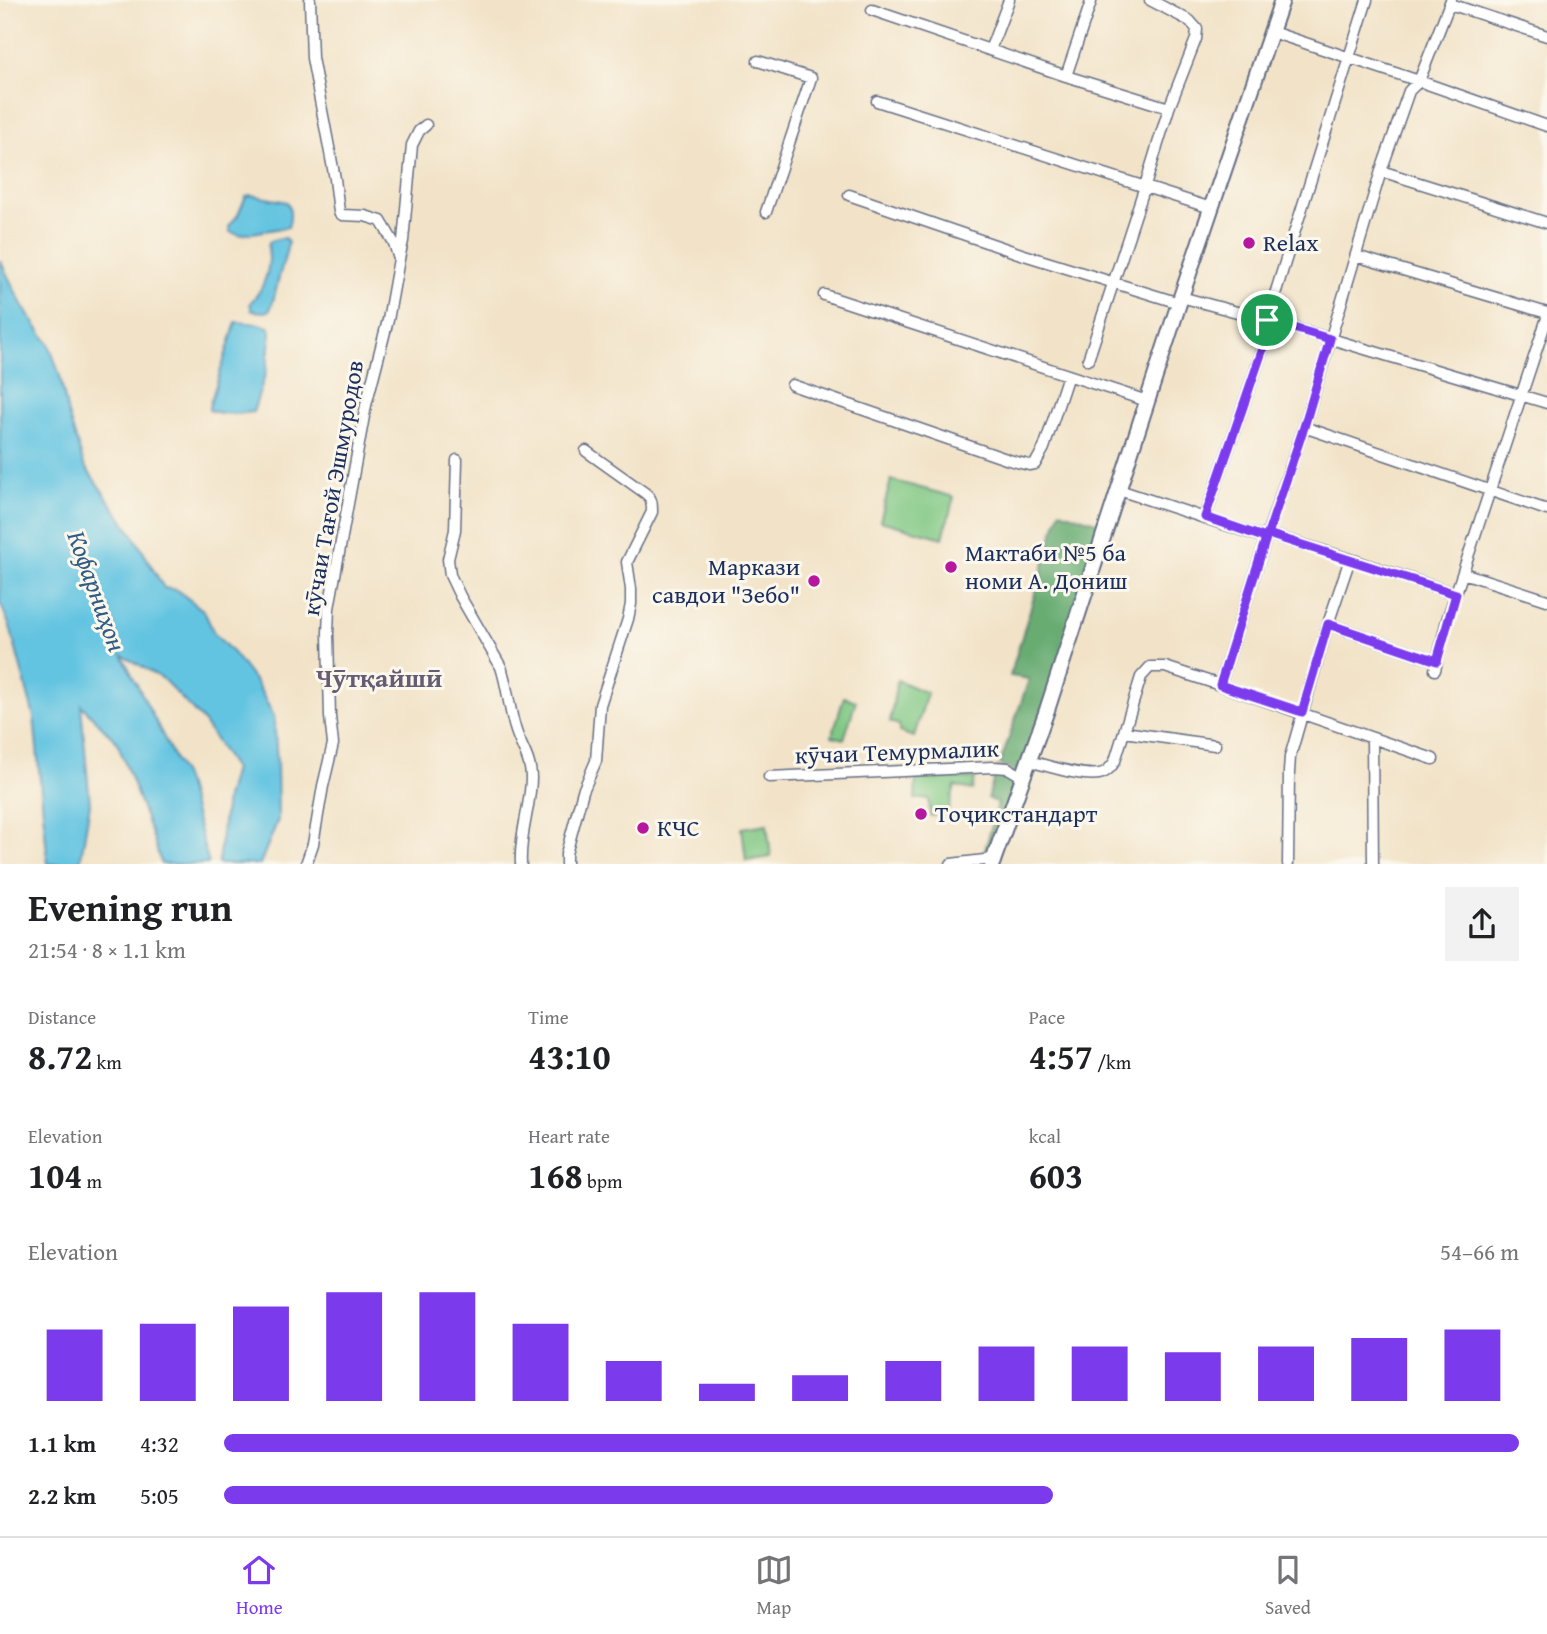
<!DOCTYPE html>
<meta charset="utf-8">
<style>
body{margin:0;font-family:"Gentium Book Plus",serif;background:#f2f2f2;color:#202124;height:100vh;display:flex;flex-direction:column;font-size:26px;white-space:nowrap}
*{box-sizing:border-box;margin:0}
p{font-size:23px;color:#757577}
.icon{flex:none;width:38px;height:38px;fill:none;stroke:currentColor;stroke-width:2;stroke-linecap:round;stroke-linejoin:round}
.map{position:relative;height:864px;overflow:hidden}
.sheet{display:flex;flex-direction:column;background:#fff;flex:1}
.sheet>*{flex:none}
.pin{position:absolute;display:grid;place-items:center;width:60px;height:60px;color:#fff;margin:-30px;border:4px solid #fff;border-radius:50%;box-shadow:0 2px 7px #0007}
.round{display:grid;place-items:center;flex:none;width:74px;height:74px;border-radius:0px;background:#f2f2f2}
.headline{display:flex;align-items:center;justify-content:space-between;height:119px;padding:0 28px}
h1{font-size:38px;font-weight:600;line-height:52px}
.metrics{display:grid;grid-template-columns:repeat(3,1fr);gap:10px;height:119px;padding:7px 28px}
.metrics div{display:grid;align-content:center}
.metrics b{font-size:35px;font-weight:600}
.metrics small{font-size:19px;font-weight:400}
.metrics p{font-size:19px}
.chart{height:196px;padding:14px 28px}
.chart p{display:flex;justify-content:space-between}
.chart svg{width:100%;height:126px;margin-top:7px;stroke:#7c3aed;stroke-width:6}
ul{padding:0 28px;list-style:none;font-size:23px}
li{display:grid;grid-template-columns:112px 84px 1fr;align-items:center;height:52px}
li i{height:18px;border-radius:9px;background:#7c3aed}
.dock{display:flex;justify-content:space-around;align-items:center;height:98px;border-top:2px solid #e0e0e0;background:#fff;font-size:19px;color:#757577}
.dock a{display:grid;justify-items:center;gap:4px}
.dock .on{color:#7c3aed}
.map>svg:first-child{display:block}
.green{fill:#81c884;stroke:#4e7c71;stroke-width:2}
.forest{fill:#68ac72;stroke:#426e68;stroke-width:2}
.water{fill:#63c4e1;stroke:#3f7aa0;stroke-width:2}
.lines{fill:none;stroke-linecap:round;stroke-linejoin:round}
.minor-casing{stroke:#666e83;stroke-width:13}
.highway-casing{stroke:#666e83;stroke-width:18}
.minor{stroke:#fff;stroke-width:10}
.highway{stroke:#fff;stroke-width:14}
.route-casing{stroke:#fff;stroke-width:14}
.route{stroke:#7c3aed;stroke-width:9}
.poi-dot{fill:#b5179e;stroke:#fbf7ec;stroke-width:2.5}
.labels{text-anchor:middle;stroke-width:6;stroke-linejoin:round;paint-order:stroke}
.poi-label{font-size:24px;fill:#1b2f5e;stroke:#fbf7ec;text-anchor:start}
.street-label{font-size:24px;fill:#1b2f5e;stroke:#fbf7ec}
.water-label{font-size:26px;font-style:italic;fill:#315c85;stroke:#fbf7ec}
.neighbourhood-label{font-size:26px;font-weight:bold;fill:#665c74;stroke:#fbf7ec}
</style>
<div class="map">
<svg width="1547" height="864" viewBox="0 0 1547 864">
<rect width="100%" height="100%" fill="#fbf7ec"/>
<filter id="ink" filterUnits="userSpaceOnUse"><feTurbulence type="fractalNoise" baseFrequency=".0143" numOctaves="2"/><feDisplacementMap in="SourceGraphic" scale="14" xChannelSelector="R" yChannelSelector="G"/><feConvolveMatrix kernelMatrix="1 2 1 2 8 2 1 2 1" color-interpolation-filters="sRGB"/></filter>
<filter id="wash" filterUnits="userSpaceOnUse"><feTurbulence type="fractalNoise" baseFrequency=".00686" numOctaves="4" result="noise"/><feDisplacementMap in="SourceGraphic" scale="28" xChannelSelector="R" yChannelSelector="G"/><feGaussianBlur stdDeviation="1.57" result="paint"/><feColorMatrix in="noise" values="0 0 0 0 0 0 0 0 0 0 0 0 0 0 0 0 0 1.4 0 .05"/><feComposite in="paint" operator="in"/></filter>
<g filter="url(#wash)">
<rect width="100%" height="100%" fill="#f2e3c8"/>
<path class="green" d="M891,480l63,17 -11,41 -63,-17z
M897,680l30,13 -13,44 -15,-5v-7l-9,-3z
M844,697l12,4 -12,38 -12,-3z
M975,778l-3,12 -17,-4 -8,28 -17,2 -1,-17h-14l1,-20z
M767,824l4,33 -25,4 -4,-33z"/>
<path class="forest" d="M1060,511l46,14 -84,248 -22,-9 29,-85 -19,-3z
M997,767l26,10 -30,82 -11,2 16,-58 -10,-5z"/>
<path class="water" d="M251,195l36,7c4,7 4,17 1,25l-48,8 -10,-3 -1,-6 9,-11 8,-19z
M285,238l3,4c-1,10 -4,18 -7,28 -4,14 -6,27 -11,40l-4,2 -14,-1 -2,-8c12,-12 18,-27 19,-44 0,-7 -2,-10 0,-17l7,-3z
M0,260l23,47 26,37 11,32 8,38 16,51 50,71 30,52 13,2 27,21 10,22 20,21 23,30 17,32 3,47 1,57 -18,44h-42l8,-66 8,-29 -31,-48 -40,-42 -41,-24 63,124 24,85h-48l-7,-24 -37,-98 -36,-37 9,99 -10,60h-32l-14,-147 -24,-90 -10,-25z
M236,322l24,2 10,4 1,5 -5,39 -13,40c-14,2 -30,3 -44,-2v-3z"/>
</g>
<g filter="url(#ink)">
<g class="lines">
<g class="minor-casing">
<path id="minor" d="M310,0l2,58 23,121 4,33 3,3 23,1 16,5 13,22 5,16
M1450,4l97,32
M872,10l194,66 103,32
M1272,32l147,49 32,-81
M990,50l19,-50
M758,61l53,17 -45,134
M1066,76l25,-74
M877,101l334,107
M1381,171l166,52
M849,195l172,59 158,49
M1356,256l191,57
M824,295l323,106
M1181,297l86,23 280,83
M1088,360l57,-174 24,-78 27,-69 1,-10 -7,-8 -40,-21
M792,385l217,75 20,5 6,-1 9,-16 24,-73
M1304,427l243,83
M457,460l-2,70 -7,29 2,16 10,21 41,71c7,21 8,43 15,64 5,16 15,29 15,46 0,29 -12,58 -10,87
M1119,490l147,48
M1205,517l64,-186 -2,-11 100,-320
M1268,534l82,25 -22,65 -38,133 -1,15 -1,92
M1350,559l106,35
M1463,573l84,27
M1328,624l109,37
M1435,670l12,-50 100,-302
M1220,685l213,74
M1124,732l91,13
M1372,738l1,126
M1029,761c16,4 58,18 74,12 6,-3 9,-7 12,-12l26,-84 9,-10h15l55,18 46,-147 38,-111 77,-256 28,-80 10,-10 128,45
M769,777l224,-10 15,1 15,9
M306,864l7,-20 10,-58 10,-42 -3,-27 -2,-84 1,-25 37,-203 22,-85 11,-61 4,-18 9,-96 7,-14 7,-6
M566,864v-10l17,-63 13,-30 4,-56 28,-86 3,-15v-15l-4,-27 25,-50c0,-9 0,-14 -7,-19l-59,-42
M951,864l42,-5"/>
</g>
<g class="highway-casing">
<path id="highway" d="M992,864l55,-154 134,-413 101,-297"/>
</g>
<use href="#minor" class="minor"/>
<use href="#highway" class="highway"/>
</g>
</g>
<g class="lines" filter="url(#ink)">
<g class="route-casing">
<path id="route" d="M1267,320l63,19 -26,88 -36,107 188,60 -19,67 -109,-37 -26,88 -82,-27 46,-147 -61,-21 64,-186z"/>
</g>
<use href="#route" class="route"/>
</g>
<g class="poi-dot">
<circle cx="1249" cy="243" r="7"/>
<circle cx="951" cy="567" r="7"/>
<circle cx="814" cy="581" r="7"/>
<circle cx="921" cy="814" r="7"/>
<circle cx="643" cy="828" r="7"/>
</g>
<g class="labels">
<g class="poi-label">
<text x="1263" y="251">Relax</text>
<text x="965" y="561">Мактаби №5 ба<tspan x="965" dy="28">номи А. Дониш</tspan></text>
<text x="800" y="575" text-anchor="end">Маркази<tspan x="800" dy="28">савдои "Зебо"</tspan></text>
<text x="935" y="822">Тоҷикстандарт</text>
<text x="657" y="836">КЧС</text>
</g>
<g class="street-label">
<text transform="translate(333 488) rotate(-80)" y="8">кӯчаи Тағой Эшмуродов</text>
<text transform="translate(897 752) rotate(-2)" y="8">кӯчаи Темурмалик</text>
</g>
<g class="water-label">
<text transform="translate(97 591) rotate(70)" y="9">Кофарниҳон</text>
</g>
<g class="neighbourhood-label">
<text x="379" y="687">Чӯтқайшӣ</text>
</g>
</g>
</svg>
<div class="pin" style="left:1267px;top:320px;background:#1e9e55"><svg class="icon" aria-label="arrive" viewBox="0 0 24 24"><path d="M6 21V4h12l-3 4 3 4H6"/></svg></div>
</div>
<section class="sheet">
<div class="headline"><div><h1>Evening run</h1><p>21:54 · 8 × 1.1 km</p></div><a class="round"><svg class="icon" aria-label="share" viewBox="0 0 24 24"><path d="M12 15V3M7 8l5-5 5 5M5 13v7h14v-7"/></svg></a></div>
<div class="metrics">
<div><p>Distance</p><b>8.72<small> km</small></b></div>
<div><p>Time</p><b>43:10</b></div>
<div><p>Pace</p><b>4:57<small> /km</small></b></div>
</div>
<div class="metrics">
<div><p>Elevation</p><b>104<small> m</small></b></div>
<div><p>Heart rate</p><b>168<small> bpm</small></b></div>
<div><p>kcal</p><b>603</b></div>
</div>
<div class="chart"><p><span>Elevation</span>54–66 m</p>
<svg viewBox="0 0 160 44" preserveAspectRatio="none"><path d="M5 44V19M15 44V17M25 44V11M35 44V6M45 44V6M55 44V17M65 44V30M75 44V38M85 44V35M95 44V30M105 44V25M115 44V25M125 44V27M135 44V25M145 44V22M155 44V19"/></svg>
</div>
<ul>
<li><b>1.1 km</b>4:32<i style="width:100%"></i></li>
<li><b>2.2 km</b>5:05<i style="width:64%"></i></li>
</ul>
</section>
<nav class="dock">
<a class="on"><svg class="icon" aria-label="home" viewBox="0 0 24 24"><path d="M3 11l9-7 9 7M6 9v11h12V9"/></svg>Home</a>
<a><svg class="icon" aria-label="map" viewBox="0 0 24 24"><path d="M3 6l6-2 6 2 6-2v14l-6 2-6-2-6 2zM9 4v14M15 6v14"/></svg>Map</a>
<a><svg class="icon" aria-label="saved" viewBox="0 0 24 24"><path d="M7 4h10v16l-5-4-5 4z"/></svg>Saved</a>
</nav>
